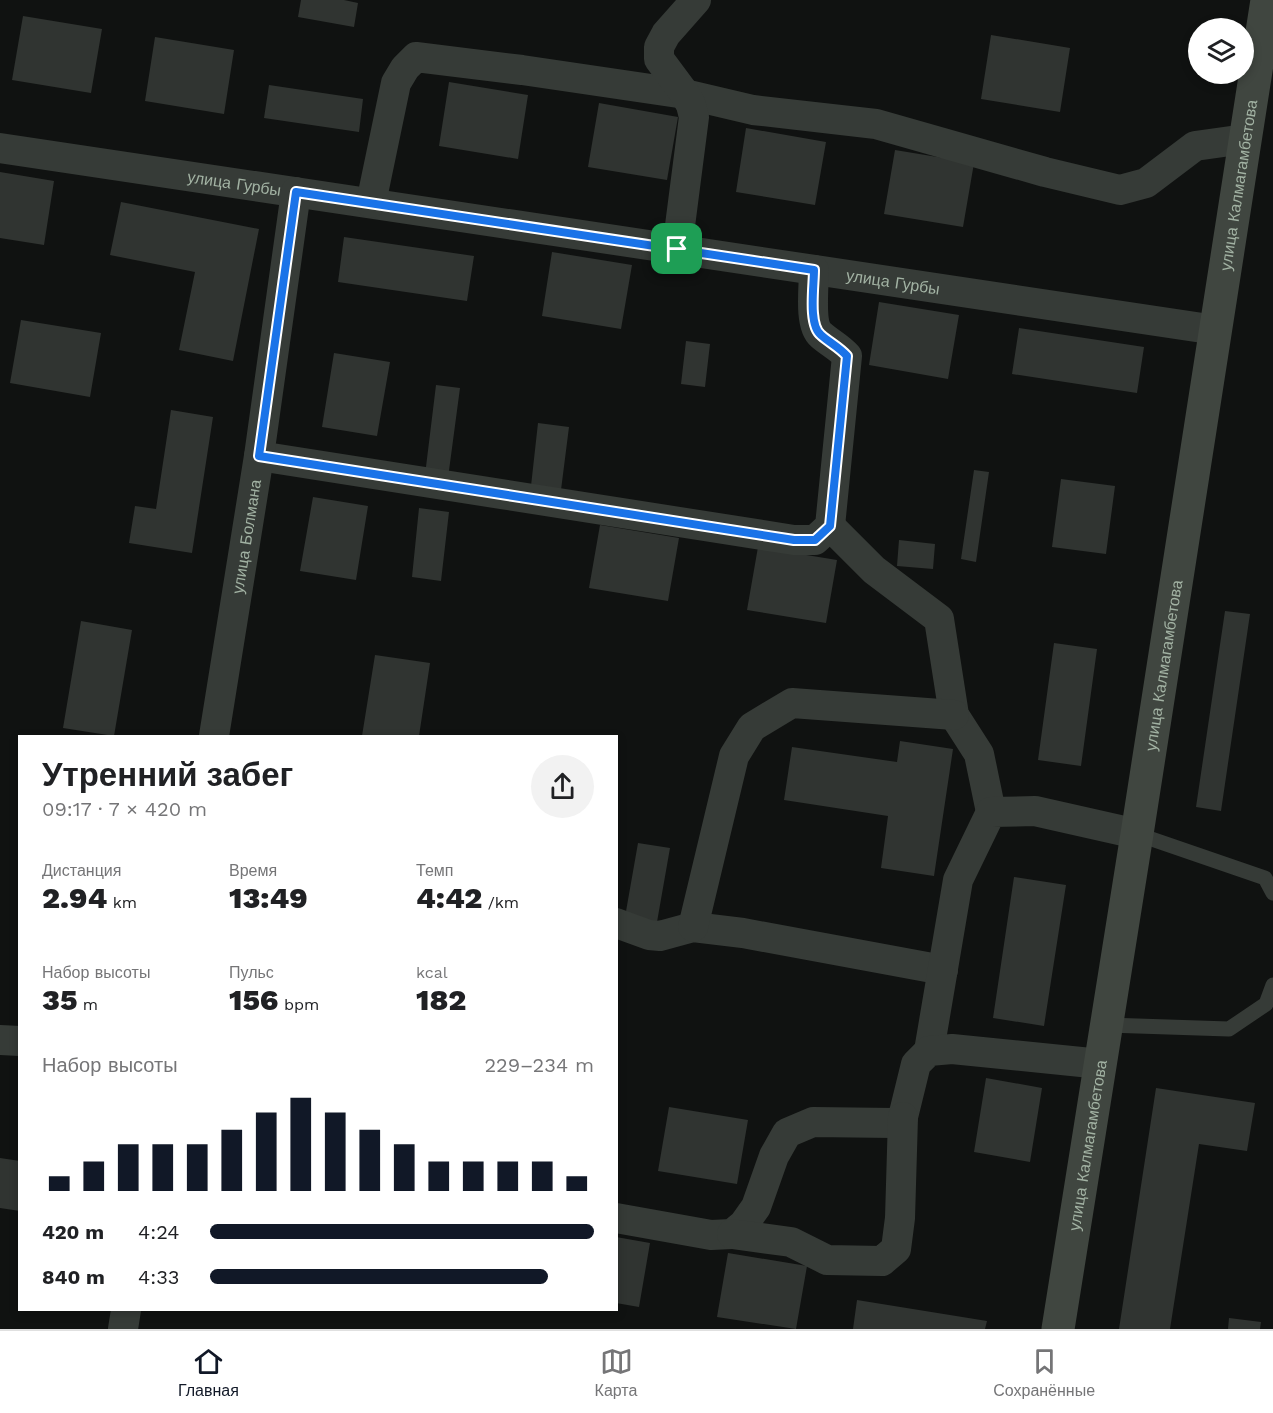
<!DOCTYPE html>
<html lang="ru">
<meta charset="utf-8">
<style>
body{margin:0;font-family:"Work Sans",sans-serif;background:#f2f2f2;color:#202124;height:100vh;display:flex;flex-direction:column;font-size:22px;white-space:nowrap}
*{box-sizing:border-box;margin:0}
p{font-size:20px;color:#757577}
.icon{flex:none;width:33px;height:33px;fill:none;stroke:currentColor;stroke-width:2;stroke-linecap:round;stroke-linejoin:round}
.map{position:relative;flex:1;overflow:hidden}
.sheet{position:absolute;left:18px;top:735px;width:600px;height:576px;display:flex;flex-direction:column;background:#fff;border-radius:0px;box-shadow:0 3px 9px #0003}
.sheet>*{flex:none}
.fabs{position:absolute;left:1188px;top:18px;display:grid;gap:12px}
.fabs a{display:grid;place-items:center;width:66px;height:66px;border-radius:50%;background:#fff;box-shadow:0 3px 9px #0003;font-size:30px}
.pin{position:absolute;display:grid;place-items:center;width:51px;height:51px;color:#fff;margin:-26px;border-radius:12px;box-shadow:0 3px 9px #0006}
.round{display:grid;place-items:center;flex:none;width:63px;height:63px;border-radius:32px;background:#f2f2f2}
.headline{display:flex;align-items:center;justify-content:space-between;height:102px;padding:0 24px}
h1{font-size:33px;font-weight:800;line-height:45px}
.figures{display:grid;grid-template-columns:repeat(3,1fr);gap:9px;height:102px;padding:6px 24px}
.figures div{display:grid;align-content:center}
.figures b{font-size:30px;font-weight:800}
.figures small{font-size:16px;font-weight:400}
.figures p{font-size:16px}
.chart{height:168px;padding:12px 24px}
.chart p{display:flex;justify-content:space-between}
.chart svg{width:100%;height:108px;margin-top:6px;stroke:#111827;stroke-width:6}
ul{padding:0 24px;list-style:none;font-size:20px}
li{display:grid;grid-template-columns:96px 72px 1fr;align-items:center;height:45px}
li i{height:15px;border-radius:8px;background:#111827}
.tab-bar{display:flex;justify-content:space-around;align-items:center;height:84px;border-top:2px solid #e0e0e0;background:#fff;font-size:16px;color:#757577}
.tab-bar a{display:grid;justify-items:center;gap:3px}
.tab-bar .selected{color:#111827}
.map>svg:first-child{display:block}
.building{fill:#303431}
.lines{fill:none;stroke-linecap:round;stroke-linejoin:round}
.lane{stroke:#363b37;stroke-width:15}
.street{stroke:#363b37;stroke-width:30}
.secondary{stroke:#404640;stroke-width:33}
.route-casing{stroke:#fff;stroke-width:12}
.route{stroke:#1a73e8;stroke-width:8}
.labels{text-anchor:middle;stroke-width:4.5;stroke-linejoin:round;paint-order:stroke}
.street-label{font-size:16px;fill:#a2b2a3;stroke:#0b0d0c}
</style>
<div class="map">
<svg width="1273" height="1329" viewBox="0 0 1273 1329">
<rect width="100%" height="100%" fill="#101211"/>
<path class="building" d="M301,0h43l14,3 -4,24 -56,-10z
M23,16l79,13 -11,64 -79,-13z
M991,35l79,13 -10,64 -79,-13z
M155,37l79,13 -10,64 -79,-13z
M449,82l79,13 -10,64 -79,-13z
M269,85l94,14 -4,33 -95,-14z
M599,103l79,14 -11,63 -79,-13z
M746,128l80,14 -11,63 -79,-13z
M895,150l79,13 -11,64 -79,-13z
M0,172l54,9 -10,64 -44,-7z
M121,202l138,27 -26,132 -54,-11 16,-78 -85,-17z
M344,237l130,19 -7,45 -129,-19z
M552,252l80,13 -11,64 -79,-13z
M879,302l80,13 -11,64 -79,-14z
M21,320l80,13 -11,64 -80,-14z
M1019,328l125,19 -7,46 -125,-19z
M686,341l24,3 -5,43 -24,-3z
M334,353l56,9 -13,74 -55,-9z
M436,385l24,3 -12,90 -23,-3z
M171,410l42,7 -21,136 -63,-10 6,-37 21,3z
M538,423l31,4 -8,63 -30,-4z
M974,470l15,2 -13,90 -15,-3z
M1061,479l54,7 -9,68 -54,-7z
M313,497l55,9 -12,74 -56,-9z
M419,508l30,4 -8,69 -29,-4z
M600,525l79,13 -11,63 -79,-13z
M899,540l36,4 -2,25 -36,-3z
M758,547l79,13 -11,63 -79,-13z
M1225,611l25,3 -29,197 -25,-4z
M81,621l51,9 -18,106 -51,-8z
M1054,643l43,6 -16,117 -43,-6z
M375,655l55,8 -11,73h-57z
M900,741l53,8 -19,127 -53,-8 7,-52 -104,-16 8,-53 105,15z
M638,843l32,5 -13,74 -32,-5z
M1014,877l52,8 -22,141 -51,-8z
M986,1078l56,10 -12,74 -56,-10z
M1156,1088l99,15 -8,48 -48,-7 -29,185h-51z
M669,1107l79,13 -11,64 -79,-13z
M0,1158l20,3v50l-20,-3z
M616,1237l34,6 -11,64 -23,-4z
M728,1253l79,13 -11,63 -79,-12z
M857,1300l130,21 -2,8h-132z
M1229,1318l32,4 -1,7h-32z"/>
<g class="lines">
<path class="lane" d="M1137,834l128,44 8,15
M1107,1025l122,4 37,-25 7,-19"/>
<g class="street">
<path id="s1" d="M0,148l1216,182"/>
<path d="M371,203l25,-120 9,-15 11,-11 106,13 163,24 68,16 123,14 169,48 75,18 26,-7 49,-37 50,-7"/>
<path d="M677,249l17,-132 -3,-12 -6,-11 -26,-35v-12l7,-13 30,-34"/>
<path d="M259,456l535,84h21l15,-14 17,-170c-8,-9 -17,-13 -26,-21 -12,-10 -7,-49 -7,-65"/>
<path d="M830,526l44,44 65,49 15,96 25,39 12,58"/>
<path id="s2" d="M214,736l45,-280 37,-264"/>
<path d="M616,923l33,12 11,1 33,-9 50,6 200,37"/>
<path d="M693,927l41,-171 18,-29 40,-24 162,12"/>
<path d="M0,1040l20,1"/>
<path d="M929,1051l29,-171 33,-68 44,-1 102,23"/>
<path d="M616,1218l95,17 21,-1 12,-10 12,-17 18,-51 13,-23 26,-11 81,1 9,-6 13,-53 13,-13 23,-2 149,15"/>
<path d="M732,1234l59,8 36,18 55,1 14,-12 4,-31 3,-101"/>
<path d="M123,1329l3,-19"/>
</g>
<path class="secondary" id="s3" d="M1058,1329l79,-495 130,-834"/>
</g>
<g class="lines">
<g class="route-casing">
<path id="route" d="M296,192l518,78c0,16 -6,55 7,65 9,8 18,12 26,21l-17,170 -15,14h-21l-535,-84z"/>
</g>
<use href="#route" class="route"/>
</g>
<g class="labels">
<g class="street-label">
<text dy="6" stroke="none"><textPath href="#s1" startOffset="237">улица Гурбы</textPath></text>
<text dy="6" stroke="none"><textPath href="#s3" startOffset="1158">улица Калмагамбетова</textPath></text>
<text dy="6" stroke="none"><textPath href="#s1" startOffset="903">улица Гурбы</textPath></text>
<text dy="6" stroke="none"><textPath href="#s2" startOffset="202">улица Болмана</textPath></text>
<text dy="6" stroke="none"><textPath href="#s3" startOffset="672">улица Калмагамбетова</textPath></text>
<text dy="6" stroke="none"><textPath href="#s3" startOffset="186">улица Калмагамбетова</textPath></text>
</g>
</g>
</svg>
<div class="fabs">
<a><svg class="icon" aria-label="layers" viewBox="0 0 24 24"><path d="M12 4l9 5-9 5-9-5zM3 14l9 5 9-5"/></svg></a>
</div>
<div class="pin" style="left:677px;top:249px;background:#1e9e55"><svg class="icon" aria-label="arrive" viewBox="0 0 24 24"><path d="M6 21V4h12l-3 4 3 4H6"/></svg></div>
<section class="sheet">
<div class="headline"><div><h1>Утренний забег</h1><p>09:17 · 7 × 420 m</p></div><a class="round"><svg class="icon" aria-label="share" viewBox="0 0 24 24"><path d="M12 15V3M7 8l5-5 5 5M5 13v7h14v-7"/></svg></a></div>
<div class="figures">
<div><p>Дистанция</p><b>2.94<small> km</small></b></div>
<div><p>Время</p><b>13:49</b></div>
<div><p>Темп</p><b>4:42<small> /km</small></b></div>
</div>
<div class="figures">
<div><p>Набор высоты</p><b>35<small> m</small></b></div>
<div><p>Пульс</p><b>156<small> bpm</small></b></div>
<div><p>kcal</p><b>182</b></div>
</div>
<div class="chart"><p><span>Набор высоты</span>229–234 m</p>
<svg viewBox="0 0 160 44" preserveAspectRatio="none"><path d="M5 44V38M15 44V32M25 44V25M35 44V25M45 44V25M55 44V19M65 44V12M75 44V6M85 44V12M95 44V19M105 44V25M115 44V32M125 44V32M135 44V32M145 44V32M155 44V38"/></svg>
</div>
<ul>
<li><b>420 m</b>4:24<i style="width:100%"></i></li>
<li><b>840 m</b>4:33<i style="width:88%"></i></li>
</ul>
</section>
</div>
<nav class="tab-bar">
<a class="selected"><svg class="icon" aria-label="home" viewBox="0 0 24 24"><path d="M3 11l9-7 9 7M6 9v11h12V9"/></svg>Главная</a>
<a><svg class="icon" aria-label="map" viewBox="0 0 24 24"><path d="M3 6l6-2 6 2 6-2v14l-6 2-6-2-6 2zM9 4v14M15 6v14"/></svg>Карта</a>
<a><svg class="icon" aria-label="saved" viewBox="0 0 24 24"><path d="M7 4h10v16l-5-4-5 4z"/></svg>Сохранённые</a>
</nav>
